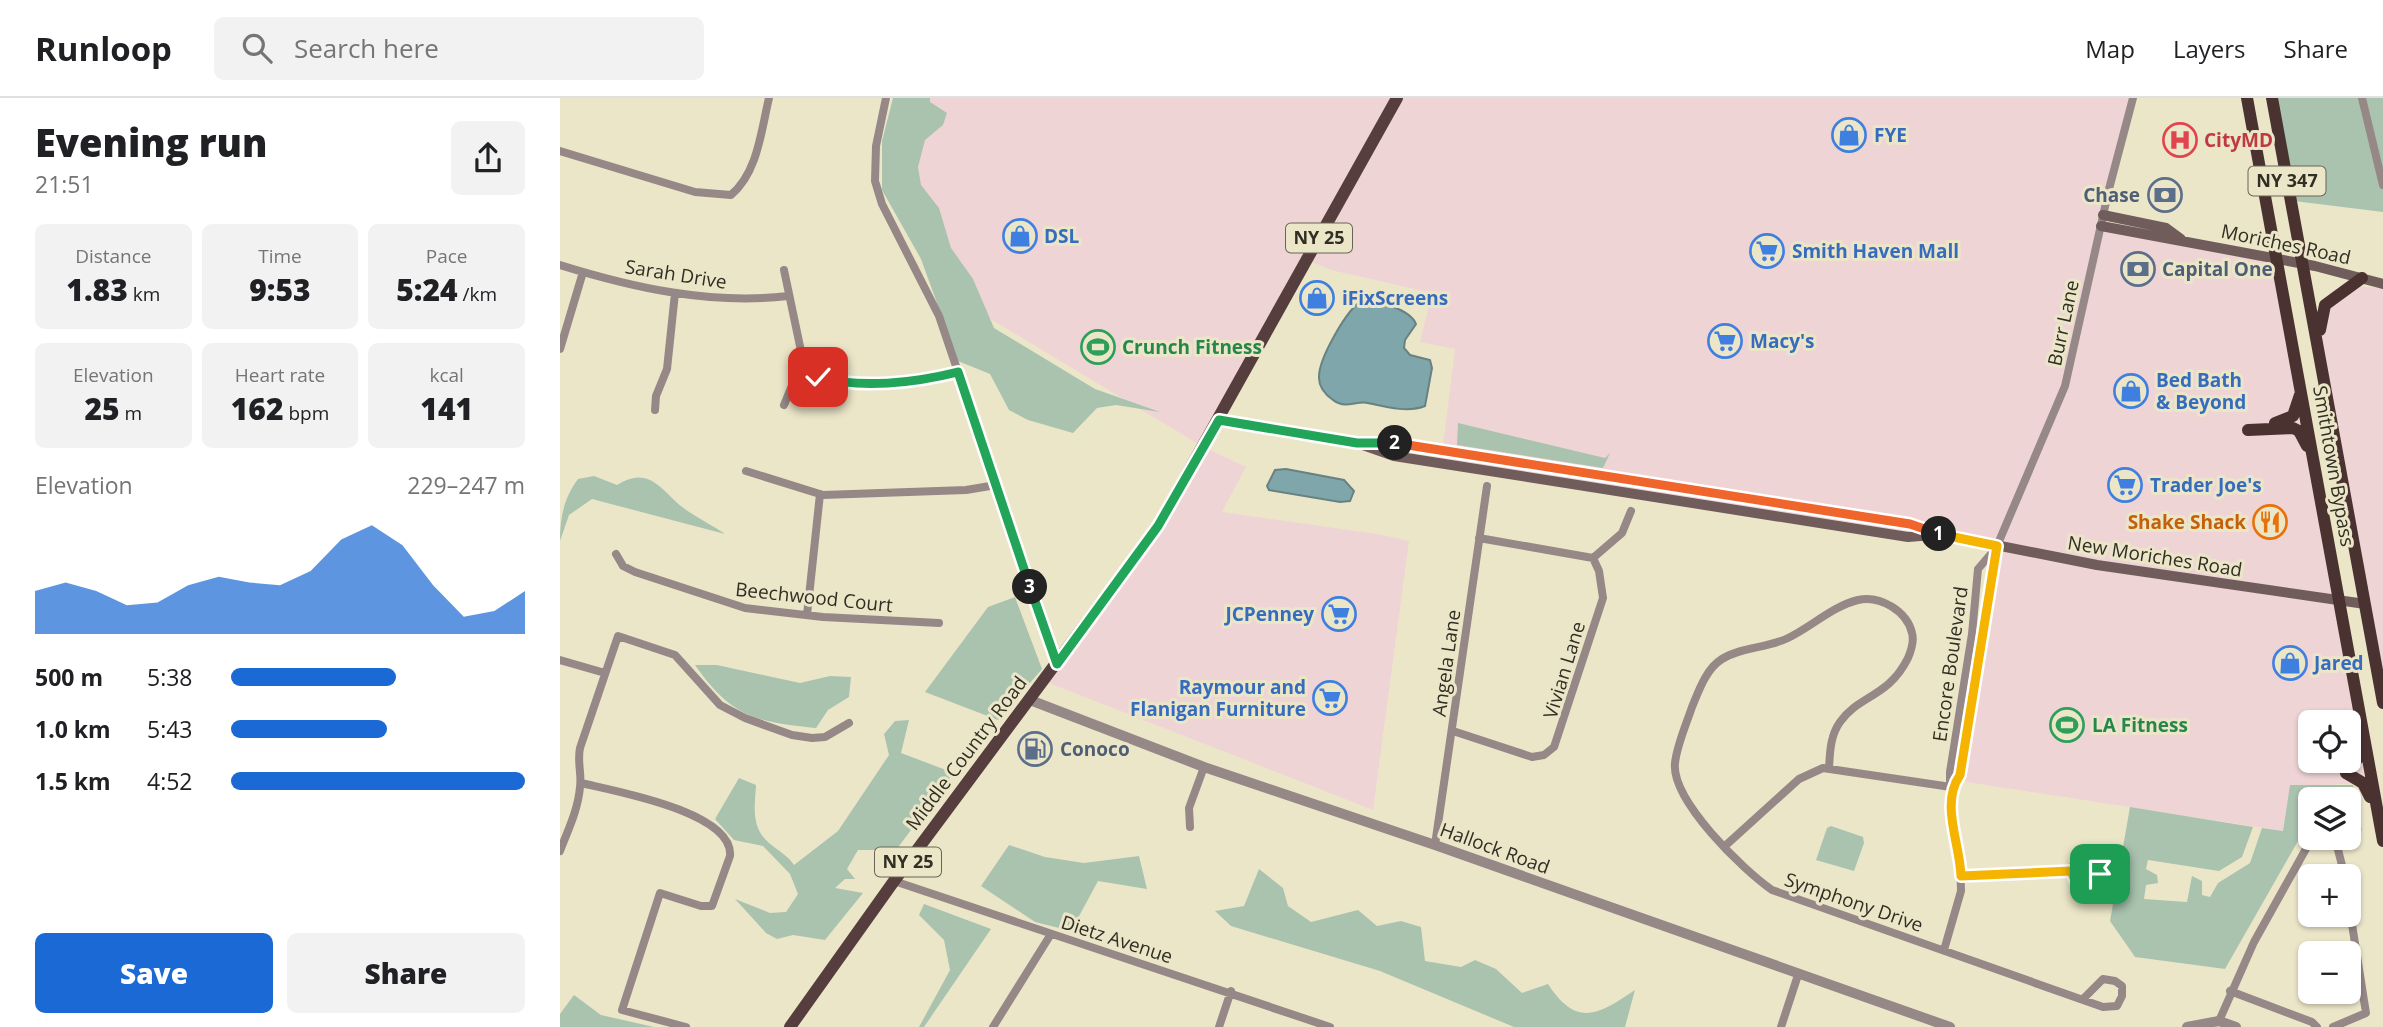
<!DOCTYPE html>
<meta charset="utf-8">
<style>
body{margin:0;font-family:"Open Sans",sans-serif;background:#f2f2f2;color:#202124;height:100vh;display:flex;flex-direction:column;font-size:26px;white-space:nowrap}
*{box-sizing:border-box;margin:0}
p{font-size:23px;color:#757577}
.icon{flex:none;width:38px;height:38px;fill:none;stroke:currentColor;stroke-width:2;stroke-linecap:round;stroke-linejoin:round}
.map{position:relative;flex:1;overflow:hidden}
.drawer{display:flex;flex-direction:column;background:#fff;width:560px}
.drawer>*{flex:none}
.tools{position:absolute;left:1738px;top:612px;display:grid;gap:14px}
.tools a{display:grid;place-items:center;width:63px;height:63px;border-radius:10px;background:#fff;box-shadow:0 2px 5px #0004;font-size:35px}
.pin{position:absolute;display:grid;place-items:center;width:60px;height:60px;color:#fff;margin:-30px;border-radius:14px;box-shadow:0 4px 10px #0006}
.km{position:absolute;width:35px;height:35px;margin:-18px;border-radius:50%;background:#222;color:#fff;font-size:19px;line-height:35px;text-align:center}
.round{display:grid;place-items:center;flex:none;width:74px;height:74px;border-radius:10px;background:#f2f2f2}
.head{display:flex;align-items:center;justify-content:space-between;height:119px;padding:0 35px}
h1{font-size:38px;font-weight:800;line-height:52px}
.stats{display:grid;grid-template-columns:repeat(3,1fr);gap:10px;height:119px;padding:7px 35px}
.stats div{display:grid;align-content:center;border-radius:10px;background:#f2f2f2;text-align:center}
.stats b{font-size:30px;font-weight:800}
.stats small{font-size:19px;font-weight:400}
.stats p{font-size:19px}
.chart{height:196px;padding:14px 35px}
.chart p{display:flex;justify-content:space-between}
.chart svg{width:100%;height:126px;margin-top:7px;fill:#1a69d4;opacity:.7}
.action{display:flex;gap:14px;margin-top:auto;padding:14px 35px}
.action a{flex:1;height:80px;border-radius:10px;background:#1a69d4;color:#fff;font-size:28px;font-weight:800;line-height:80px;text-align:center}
.action a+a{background:#f2f2f2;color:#202124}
ul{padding:0 35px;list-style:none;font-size:23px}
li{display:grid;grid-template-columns:112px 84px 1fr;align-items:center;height:52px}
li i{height:18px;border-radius:9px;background:#1a69d4}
header{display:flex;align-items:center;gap:42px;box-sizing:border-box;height:98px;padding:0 35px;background:#fff;border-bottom:2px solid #e0e0e0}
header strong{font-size:33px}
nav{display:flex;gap:38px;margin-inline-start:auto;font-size:24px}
.search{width:490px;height:63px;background:#f2f2f2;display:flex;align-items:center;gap:18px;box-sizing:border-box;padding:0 24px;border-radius:10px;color:#757577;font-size:26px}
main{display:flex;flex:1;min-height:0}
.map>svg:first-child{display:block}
.commercial{fill:#efd4d5;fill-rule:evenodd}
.green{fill:#a9c3af}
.water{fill:#7fa6aa;stroke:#688282;stroke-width:2}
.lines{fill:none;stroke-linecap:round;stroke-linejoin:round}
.minor{stroke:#978888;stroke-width:8}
.tertiary{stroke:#978888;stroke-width:10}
.secondary{stroke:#715c5c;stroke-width:10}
.primary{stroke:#553e3d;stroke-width:12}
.trunk{stroke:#4a3230;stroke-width:12}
.split-1-casing{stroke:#fff;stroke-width:14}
.split-2-casing{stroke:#fff;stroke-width:14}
.split-3-casing{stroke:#fff;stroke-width:14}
.split-4-casing{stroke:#fff;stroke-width:14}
.split-1{stroke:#f5b400;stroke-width:9}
.split-2{stroke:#f0652b;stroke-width:9}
.split-3{stroke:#22a559;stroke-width:9}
.split-4{stroke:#22a559;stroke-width:9}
.labels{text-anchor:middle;stroke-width:6;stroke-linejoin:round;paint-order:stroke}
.shield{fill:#ece6c9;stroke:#696555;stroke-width:2}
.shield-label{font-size:18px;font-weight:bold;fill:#312e23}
.shop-label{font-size:19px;font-weight:bold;fill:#366cbe;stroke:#ece6c9;text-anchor:start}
.health-label{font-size:19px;font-weight:bold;fill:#be3a42;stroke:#ece6c9;text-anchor:start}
.service-label{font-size:19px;font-weight:bold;fill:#4e5e75;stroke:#ece6c9;text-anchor:start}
.street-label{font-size:19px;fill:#312e23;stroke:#ece6c9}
.leisure-label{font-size:19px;font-weight:bold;fill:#27864d;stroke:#ece6c9;text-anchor:start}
.food-label{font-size:19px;font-weight:bold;fill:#c56008;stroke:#ece6c9;text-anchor:end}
</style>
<header>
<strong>Runloop</strong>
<div class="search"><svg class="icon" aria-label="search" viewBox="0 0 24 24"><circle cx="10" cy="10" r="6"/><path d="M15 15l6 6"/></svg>Search here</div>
<nav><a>Map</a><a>Layers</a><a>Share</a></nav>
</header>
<main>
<section class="drawer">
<div class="head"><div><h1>Evening run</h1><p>21:51</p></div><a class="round"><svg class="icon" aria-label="share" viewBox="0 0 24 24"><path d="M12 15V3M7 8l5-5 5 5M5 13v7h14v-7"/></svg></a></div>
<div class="stats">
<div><p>Distance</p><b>1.83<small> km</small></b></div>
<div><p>Time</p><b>9:53</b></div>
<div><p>Pace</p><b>5:24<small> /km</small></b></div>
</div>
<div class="stats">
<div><p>Elevation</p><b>25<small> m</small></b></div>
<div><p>Heart rate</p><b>162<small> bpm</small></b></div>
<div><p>kcal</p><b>141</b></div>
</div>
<div class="chart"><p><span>Elevation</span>229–247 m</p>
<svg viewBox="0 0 160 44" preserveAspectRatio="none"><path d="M0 44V29L10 26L20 29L30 34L40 33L50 27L60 24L70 26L80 27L90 22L100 11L110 6L120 13L130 27L140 38L150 36L160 29V44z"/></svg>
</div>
<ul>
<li><b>500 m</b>5:38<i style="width:56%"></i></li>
<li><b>1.0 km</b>5:43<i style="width:53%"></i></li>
<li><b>1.5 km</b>4:52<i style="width:100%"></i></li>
</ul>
<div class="action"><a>Save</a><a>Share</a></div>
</section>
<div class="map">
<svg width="1823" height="929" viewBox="0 0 1823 929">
<rect width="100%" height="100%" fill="#ece6c9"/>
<path class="commercial" d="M368,0h1205l-32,128 175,33 96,524 -82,3 -7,45 -316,-49 -7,-7 37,-229 -556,-85 14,-112 -35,-7 12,-49 -101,-23 -24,-10 -103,187 42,20 -24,45 161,23 26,6 -36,269 -329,-129 79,-108 80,-126 -259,-156 -36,-143zM1750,625h38v38h-38z
M1782,187l41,3v412l-70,-380 17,-27z"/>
<path class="green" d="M333,0h37v4l17,11 -4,12 -18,15 -7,27 3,18 18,23 12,40 22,31 21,49 101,61 65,23 -44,-7 -19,3 -24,25 -45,-13 -19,-10 -19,-36 -32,-13 -37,-102 -39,-69v-49z
M1712,0h111v114l-89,-11z
M898,325l147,35 5,-5 -7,15 -146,-23z
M34,378l23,9c27,-16 38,-4 57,15 13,13 35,23 51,34l-133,-35 -23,16 -9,26c0,-24 4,-43 18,-62z
M455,499l27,72 -44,51 -73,-28 63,-85z
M135,567h22l83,18 30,-7 21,1 -2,20 -21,13 -12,18c-60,-6 -85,-11 -121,-63z
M349,622l-8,33 53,20 -58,77h-38l-11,19 8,10h-10l-10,9 28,5 -38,47 -32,-5 -16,4 -11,-6 -31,-34 35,14 16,-1 12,-18 -8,-20 -27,-28 -29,-6 -19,-21 24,-41 17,7c-1,19 -5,39 9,54 9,10 21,14 29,26l44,-34 51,-76 -5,-21 11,-13z
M1730,687h63l9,46 -13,-8 -1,-23h-38v20l-85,149 -90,-12 -25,-36 20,-114 123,20 -11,30 -23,14 -71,-11 -2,9 11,6 1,8 -12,2 -2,14 43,3 5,-26 10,5v14l8,2 8,-14 32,-20 12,-35 21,3z
M1271,728l32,11 1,6 -10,28 -38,-11 11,-32z
M449,747l36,12 39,6 55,-7 8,33 -49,-8 -27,50 -36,-9 -54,-36z
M699,771l24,19 5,18 23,16 47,-12 19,16 24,-5 20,6 4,34 36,6 14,-7 21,9 26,24 26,-9c28,43 49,32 87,6l-10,37h-111l-134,-56 -149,-45 -16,-15 29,-5z
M364,806l67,25 -67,98h-5l31,-57 -6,-30 -25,-25z
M14,897l27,20 53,12h-94v-13z"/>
<path class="water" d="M803,202c15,1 47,9 53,24l-11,16 -1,8 6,7 20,5 2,8 -7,38c-17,7 -39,1 -57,-3 -12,-3 -22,7 -35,-3 -7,-5 -14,-13 -14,-22 -1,-18 28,-70 44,-78z
M726,371l58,11 10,11 -4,10 -10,1 -71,-12 -2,-4 8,-16z"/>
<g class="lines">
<path class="minor" d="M326,0l-10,48 -1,35 7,23 57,112 118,348
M1802,0l21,87
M0,53l135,41 36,3c27,-23 30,-64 38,-97
M0,167c74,23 151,40 228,31
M0,251l23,-77
M238,273l41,12 86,-2 33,-9
M224,307l14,-34 3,-20 -17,-81
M95,312l1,-14 11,-27 8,-76
M186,373l77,24 143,-5 30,-5
M919,440l114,20
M56,456l7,12 12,6 110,36 78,9 116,6
M247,517l13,-121
M0,562l45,13
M893,633l79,26 12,-2 10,-8 49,-149 -4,-27 -6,-13 29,-25 9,-22
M1269,670c1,-15 1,-32 11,-46 20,-28 48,-24 68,-64 3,-7 6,-18 4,-25 -5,-22 -32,-38 -54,-33 -25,6 -47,27 -70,38 -20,10 -47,9 -66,21 -16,10 -23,31 -30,48 -6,18 -15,38 -17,56 -4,37 68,107 97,127l331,117 14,-1 5,-10v-10l-7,-5 -12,-2 -20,20
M21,685c33,8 153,29 149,73l-18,50h-11l-41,-13 -38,117 64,17
M1391,689l9,-12 31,-206 6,-23 68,-160 44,-197 24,-91
M630,729l-1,-19 15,-41
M1775,740l10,39
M875,747l52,-359
M1165,748l74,-67 24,-11 128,19
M0,753c8,-21 18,-41 20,-64 2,-13 -3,-25 0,-39l38,-112 57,19 45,50 25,13 47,17 20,3 13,-1 24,-14
M1511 775a15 15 0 1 1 30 0a15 15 0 1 1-30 0Z
M1401,778l110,-5
M334,783l436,146
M1384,852l17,-59 -1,-38 -10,-49v-32l22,-138 6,-65 18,-21
M1670,893l82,31 5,5
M1659,923l35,-79 58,-104
M433,929l58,-93
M659,929l12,-36
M1221,929l17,-52
M1773,929l33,-14 -18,-114"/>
<path class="tertiary" d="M470,602l174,67 231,78 515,182
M1627,929l32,-6 17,6"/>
<path class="secondary" d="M1543,117l63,13 15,11
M1541,128l214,40 68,18
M658,322l139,23 37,13 514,81 25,-2
M797,345h40l513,81 30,10 157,31 268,39"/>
<path class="primary" d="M230,929l104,-146 264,-355 239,-428"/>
<path class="trunk" d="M1687,0l136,743
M1712,0l111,605
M1760,232l5,-25 37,-27
M1715,325l18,-7 7,-21
M1688,332l45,-2 6,3 8,15
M1799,642l-1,18 -12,15 17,10 7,14"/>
</g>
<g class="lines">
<g class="split-1-casing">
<path id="split-1" d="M1379,436l58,12 -37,229c-20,29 0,68 1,101l110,-5 6,13 9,3 9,-3 5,-10"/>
</g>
<g class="split-2-casing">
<path id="split-2" d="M835,345l515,81 29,10"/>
</g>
<g class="split-3-casing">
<path id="split-3" d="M470,489l27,77 101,-138 61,-106 138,23h38"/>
</g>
<g class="split-4-casing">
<path id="split-4" d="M258,279c43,12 96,6 140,-5l72,215"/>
</g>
<use href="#split-1" class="split-1"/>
<use href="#split-2" class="split-2"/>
<use href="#split-3" class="split-3"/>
<use href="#split-4" class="split-4"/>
</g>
<defs>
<g id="shop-ring" transform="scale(1.75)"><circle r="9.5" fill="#ece6c9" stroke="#3f7fe0" stroke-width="1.5"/><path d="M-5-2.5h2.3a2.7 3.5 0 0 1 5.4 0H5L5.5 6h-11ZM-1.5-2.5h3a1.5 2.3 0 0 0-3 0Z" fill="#3f7fe0"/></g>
<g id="hospital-ring" transform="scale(1.75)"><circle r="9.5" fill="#ece6c9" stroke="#e0444e" stroke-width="1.5"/><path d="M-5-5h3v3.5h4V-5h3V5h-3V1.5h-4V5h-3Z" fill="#e0444e"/></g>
<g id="bank-ring" transform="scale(1.75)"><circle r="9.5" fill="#ece6c9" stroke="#5c6f8a" stroke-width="1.5"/><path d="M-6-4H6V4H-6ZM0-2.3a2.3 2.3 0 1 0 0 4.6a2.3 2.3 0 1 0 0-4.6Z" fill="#5c6f8a"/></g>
<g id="supermarket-ring" transform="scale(1.75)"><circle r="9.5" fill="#ece6c9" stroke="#3f7fe0" stroke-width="1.5"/><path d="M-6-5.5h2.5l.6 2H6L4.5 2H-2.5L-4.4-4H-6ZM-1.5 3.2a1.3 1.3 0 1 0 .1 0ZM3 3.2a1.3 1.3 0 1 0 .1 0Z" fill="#3f7fe0"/></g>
<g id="stadium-ring" transform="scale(1.75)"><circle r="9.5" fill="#ece6c9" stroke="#2e9e5b" stroke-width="1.5"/><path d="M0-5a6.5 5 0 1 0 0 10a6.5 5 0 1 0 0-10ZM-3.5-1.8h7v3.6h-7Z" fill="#2e9e5b"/></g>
<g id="restaurant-ring" transform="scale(1.75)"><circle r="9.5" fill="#ece6c9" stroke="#e8710a" stroke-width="1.5"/><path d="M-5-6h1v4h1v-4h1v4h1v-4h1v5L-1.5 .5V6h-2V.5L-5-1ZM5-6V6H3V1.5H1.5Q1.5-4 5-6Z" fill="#e8710a"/></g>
<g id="fuel-ring" transform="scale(1.75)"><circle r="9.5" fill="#ece6c9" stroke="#5c6f8a" stroke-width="1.5"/><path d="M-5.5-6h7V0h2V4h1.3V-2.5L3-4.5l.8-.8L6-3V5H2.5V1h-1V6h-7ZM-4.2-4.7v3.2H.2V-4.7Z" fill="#5c6f8a"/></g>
</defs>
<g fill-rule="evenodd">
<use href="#shop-ring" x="1289" y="37"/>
<use href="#hospital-ring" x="1620" y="42"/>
<use href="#bank-ring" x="1605" y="97"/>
<use href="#shop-ring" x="460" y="138"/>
<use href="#supermarket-ring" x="1207" y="153"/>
<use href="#bank-ring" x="1578" y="171"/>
<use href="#shop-ring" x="757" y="200"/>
<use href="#supermarket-ring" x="1165" y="243"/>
<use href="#stadium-ring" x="538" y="249"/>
<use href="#shop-ring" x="1571" y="293"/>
<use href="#supermarket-ring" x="1565" y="387"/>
<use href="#restaurant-ring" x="1710" y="424"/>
<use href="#supermarket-ring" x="779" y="516"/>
<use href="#shop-ring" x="1730" y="565"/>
<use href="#supermarket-ring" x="770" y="600"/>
<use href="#stadium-ring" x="1507" y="627"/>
<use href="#fuel-ring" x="475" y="651"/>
</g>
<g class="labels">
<g class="shield">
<rect x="1688.5" y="68.5" width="77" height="29" rx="5"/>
<rect x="726" y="125.5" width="66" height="29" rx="5"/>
<rect x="315" y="749.5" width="66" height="29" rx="5"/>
</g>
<g class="shield-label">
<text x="1727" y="89">NY 347</text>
<text x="759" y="146">NY 25</text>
<text x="348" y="770">NY 25</text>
</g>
<g class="shop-label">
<text x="1314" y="44">FYE</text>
<text x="484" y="145">DSL</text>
<text x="1232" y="160">Smith Haven Mall</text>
<text x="782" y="207">iFixScreens</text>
<text x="1190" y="250">Macy's</text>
<text x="1596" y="289">Bed Bath<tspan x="1596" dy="22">&amp; Beyond</tspan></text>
<text x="1590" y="394">Trader Joe's</text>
<text x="754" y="523" text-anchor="end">JCPenney</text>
<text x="1754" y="572">Jared</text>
<text x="746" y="596" text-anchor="end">Raymour and<tspan x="746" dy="22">Flanigan Furniture</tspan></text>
</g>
<g class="health-label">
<text x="1644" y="49">CityMD</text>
</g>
<g class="service-label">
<text x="1580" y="104" text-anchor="end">Chase</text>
<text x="1602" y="178">Capital One</text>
<text x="500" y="658">Conoco</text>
</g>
<g class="street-label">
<text transform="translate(1726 146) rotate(12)" y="7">Moriches Road</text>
<text transform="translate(116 176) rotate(9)" y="7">Sarah Drive</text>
<text transform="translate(1503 225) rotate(-78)" y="7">Burr Lane</text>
<text transform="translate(1774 368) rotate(80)" y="7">Smithtown Bypass</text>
<text transform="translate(1595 458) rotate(9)" y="7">New Moriches Road</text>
<text transform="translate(254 499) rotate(6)" y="7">Beechwood Court</text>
<text transform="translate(886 565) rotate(-82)" y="7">Angela Lane</text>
<text transform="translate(1390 566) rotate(-82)" y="7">Encore Boulevard</text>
<text transform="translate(1004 572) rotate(-73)" y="7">Vivian Lane</text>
<text transform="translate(406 655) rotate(-53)" y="7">Middle Country Road</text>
<text transform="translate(935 750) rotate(20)" y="7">Hallock Road</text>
<text transform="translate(1294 804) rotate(19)" y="7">Symphony Drive</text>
<text transform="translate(557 841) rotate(18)" y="7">Dietz Avenue</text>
</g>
<g class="leisure-label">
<text x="562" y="256">Crunch Fitness</text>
<text x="1532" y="634">LA Fitness</text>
</g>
<g class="food-label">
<text x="1686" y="431">Shake Shack</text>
</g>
</g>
</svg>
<div class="tools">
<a><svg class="icon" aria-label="locate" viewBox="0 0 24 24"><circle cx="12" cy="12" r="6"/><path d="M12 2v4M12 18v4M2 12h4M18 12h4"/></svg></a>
<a><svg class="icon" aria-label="layers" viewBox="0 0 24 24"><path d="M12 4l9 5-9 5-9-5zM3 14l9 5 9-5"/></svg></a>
<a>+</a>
<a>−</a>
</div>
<div class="pin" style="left:1540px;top:776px;background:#1e9e55"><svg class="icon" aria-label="arrive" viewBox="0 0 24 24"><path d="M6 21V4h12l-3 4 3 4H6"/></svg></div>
<div class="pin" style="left:258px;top:279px;background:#d93025"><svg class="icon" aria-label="check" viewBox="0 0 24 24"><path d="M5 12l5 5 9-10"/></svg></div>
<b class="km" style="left:1379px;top:436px">1</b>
<b class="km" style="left:835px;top:345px">2</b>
<b class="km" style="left:470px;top:489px">3</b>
</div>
</main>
